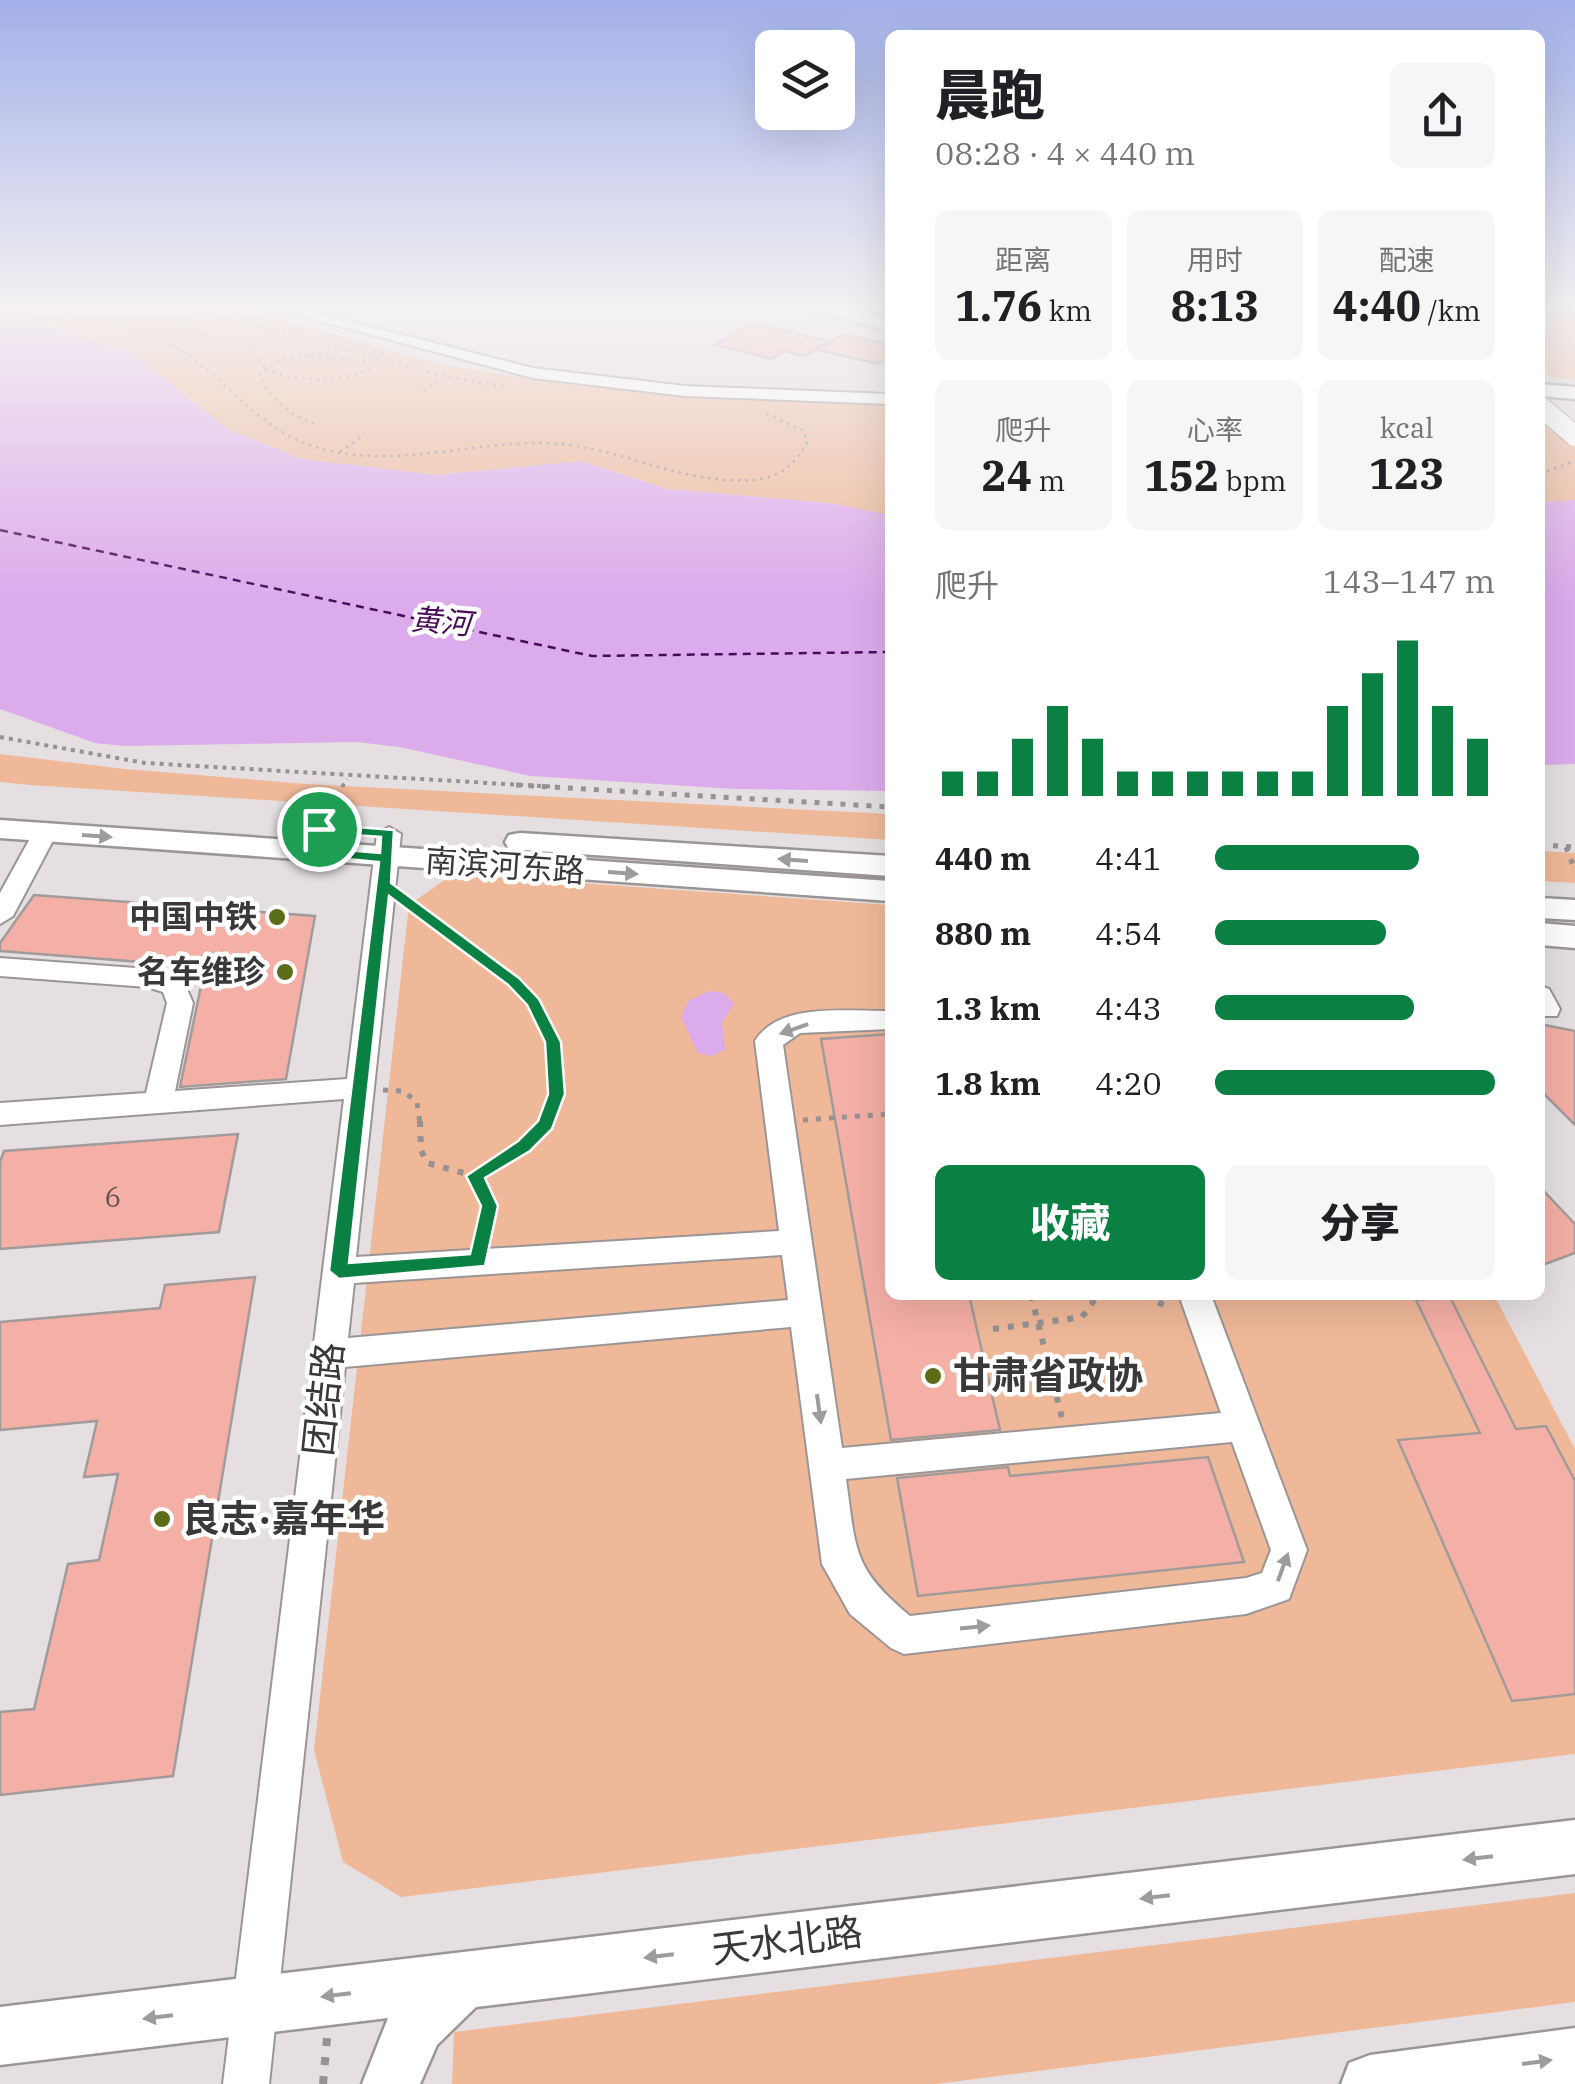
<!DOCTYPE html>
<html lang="zh">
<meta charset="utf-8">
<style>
body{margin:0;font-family:"IBM Plex Serif","Noto Sans SC",serif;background:#f6f6f6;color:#202124;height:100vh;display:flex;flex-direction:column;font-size:38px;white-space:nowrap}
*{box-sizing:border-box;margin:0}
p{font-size:32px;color:#757577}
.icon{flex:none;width:55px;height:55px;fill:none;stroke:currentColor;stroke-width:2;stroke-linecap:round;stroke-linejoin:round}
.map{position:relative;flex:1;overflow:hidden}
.side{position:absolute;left:885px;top:30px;width:660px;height:1270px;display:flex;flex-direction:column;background:#fff;border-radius:15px;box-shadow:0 10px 40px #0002}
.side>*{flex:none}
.tools{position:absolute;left:755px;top:30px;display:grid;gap:20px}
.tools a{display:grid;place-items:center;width:100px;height:100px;border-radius:15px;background:#fff;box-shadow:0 10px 40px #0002;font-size:50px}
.pin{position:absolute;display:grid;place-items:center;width:85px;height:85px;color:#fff;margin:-42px;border:5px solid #fff;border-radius:50%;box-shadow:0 2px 10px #0007}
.round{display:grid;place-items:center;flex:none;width:105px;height:105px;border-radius:15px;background:#f6f6f6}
.overview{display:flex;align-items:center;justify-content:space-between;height:170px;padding:0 50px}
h1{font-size:55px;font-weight:800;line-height:75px}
.figures{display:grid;grid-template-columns:repeat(3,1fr);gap:15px;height:170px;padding:10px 50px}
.figures div{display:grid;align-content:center;border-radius:15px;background:#f6f6f6;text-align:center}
.figures b{font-size:42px;font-weight:800}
.figures small{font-size:28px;font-weight:400}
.figures p{font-size:28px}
.chart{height:280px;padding:20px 50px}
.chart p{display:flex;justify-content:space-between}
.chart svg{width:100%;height:180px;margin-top:10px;stroke:#0b8043;stroke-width:6}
.button{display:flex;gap:20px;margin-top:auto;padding:20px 50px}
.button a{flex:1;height:115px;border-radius:15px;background:#0b8043;color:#fff;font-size:40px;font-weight:800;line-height:115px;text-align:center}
.button a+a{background:#f6f6f6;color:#202124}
ul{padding:0 50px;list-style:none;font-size:32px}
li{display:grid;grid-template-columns:160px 120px 1fr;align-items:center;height:75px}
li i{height:25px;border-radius:12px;background:#0b8043}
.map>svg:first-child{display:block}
.green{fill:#efb899}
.water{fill:#dcabec}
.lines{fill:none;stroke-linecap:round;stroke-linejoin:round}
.ferry{stroke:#490b59;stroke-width:2.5;stroke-dasharray:8 6;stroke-linecap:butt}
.building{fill:#f4afa6;stroke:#a19b9a;stroke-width:2.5}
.minor-casing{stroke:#9c9596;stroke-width:4}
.major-casing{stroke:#9c9596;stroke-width:5}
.path-far4{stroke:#969192;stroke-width:2.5;stroke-dasharray:2.5 5;stroke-linecap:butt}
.path-far3{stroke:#969192;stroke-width:4;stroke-dasharray:4 5;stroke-linecap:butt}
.path-far2{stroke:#969192;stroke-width:5;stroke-dasharray:5 8;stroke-linecap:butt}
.path-far1{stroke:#969192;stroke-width:6;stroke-dasharray:6 9;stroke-linecap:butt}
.path{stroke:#969192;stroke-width:8;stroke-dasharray:8 11;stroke-linecap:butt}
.minor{fill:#fff;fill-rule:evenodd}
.major{fill:#fff;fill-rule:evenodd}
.major-bridge-casing{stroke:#9c9596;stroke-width:22;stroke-linecap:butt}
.major-bridge{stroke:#fff;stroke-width:20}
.oneway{fill:#9d9c9c}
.route{fill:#0b8043;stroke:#fff;stroke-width:2.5;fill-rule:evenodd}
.poi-dot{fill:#5c6d18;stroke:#fff;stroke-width:4}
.labels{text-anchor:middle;stroke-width:9;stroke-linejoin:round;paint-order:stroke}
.number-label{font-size:28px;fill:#695654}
.far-water-label{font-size:30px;font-style:italic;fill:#490b59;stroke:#fff}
.street-label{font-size:32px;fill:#3b3839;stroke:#fff}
.poi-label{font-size:32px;font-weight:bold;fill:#3b3839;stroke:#fff;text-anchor:end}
.near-poi-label{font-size:38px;font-weight:bold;fill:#3b3839;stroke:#fff;text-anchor:start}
.near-street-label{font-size:38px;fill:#3b3839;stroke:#fff}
</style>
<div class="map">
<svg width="1575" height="2084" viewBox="0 0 1575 2084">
<rect width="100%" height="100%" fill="#e6dfe1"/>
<path class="green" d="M0,308h243l201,57 112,18 105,10 229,11v111l-62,-12 -161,-14 -85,-28 -146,14 -134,-16 -71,-28 -102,-79z
M1540,308l35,5v67l-23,-3 -12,-10z
M1540,425l35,3v72l-35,2z
M0,754l125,15 181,15 584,30v26l-860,-55 -30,-3z
M1540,851l35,2v30l-35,-2z
M453,874l437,31v390h604l81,154v305l-1174,143 -58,-35 -29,-112 95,-845z
M1575,1893v109l-639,82h-484l2,-52z"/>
<path class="water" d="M0,311l129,41 102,79 71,28 134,16 146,-14 85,28 161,14 62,12v276l-155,-2 -204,-13 -131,-29 -44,-5 -232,4 -29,-3 -95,-34z
M1575,500v264l-35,1v-263z
M709,991l15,2 10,10 -12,20 3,27 -14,6 -13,-3 -17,-36 7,-16z"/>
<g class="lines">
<path class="ferry" d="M0,530l592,126 298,-4"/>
</g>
<path class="building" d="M751,323l78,18 -24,15 -21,-5 -12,8 -57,-14z
M843,334l47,11v10l-12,9 -60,-14z
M34,895l281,21 -29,163 -106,8 25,-120 -205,-16v-8z
M1540,1024l35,7v94l-35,-35z
M890,1034v261h79l31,135 -109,10 -70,-401z
M238,1134l-19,98 -219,17v-87l4,-11z
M1540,1187l35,37v29l-35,13z
M255,1277l-82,499 -173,19v-83l34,-3 34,-145 31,-4 19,-86 -34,3 13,-56 -97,9v-108l160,-14 5,-23z
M1450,1297l66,132 30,-3 29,55v213l-63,7 -114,-261 82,-7 -64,-133z
M1208,1457l36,105 -326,34 -21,-118 111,-11 2,9z"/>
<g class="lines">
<g class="minor-casing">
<path id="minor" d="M271,308h26l236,60 152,18 205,8v10l-205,-8 -152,-18z
M45,826l12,7 -44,83 -13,8v-31l33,-60z
M389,827l12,7 -45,423 423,-26 -24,-190c24,-40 95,-29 135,-30v18l-90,4 -17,12 59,403 379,-35 -42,-118h32l96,255 -18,49 -43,15 -342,40 -13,-6 -41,-34 -28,-50 -31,-237 -446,40 -76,717h-46l121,-985 -344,26v-22l146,-10 21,-90 -4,-11 -16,-5 -147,-11v-18l149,11 34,11 10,23 -18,88 172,-12 30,-245zM782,1255l6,45 -440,38 6,-55zM1232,1442l39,108 -9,23 -16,5 -336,38c-58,-48 -54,-66 -64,-137z
M1540,986l9,3 11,20 -3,7h-17z"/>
</g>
<g class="major-casing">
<path id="major" d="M805,308h36l49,11v12z
M1560,308h15v8z
M1540,384l35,3v12l-35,-3z
M0,820l890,61v20l-890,-63z
M520,833l370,23v20l-381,-27 -4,-7 4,-7z
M1540,898l35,2v20l-35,-2z
M1540,923l35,3v22l-35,-3z
M1575,1820v54l-1099,133 -39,38 -17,39h-58l26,-66 -388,47v-58z
M1575,2028v56h-234l8,-21 21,-8z"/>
</g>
<path class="path-far4" d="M48,308c40,12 87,16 123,37 51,28 84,82 141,101 82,27 165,-9 248,-2 68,6 131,44 201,35 23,-4 34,-17 46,-35l-3,-13 -37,-17
M139,308l73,7
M196,308l247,68 65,11
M219,308l51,14
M170,330l75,12 21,27
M140,332l30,-2 26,-12
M358,347l28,7
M311,355l58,7 4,4c-24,18 -82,16 -107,3l16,-10z
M266,369l-7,6c12,26 32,41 59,50
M424,391l19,-15
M340,452l25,-18
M1540,474l35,-13"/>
<path class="path-far3" d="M0,737l145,26 413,24
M342,787l5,-8"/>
<path class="path-far2" d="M516,785l374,22
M318,830l26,-45
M1540,845l35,2
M1566,847l9,23
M404,900c69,48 194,122 141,224
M383,1090l20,1 14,11 3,22
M803,1120l87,-6"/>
<path class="path-far1" d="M420,1121l1,29 6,13 48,13 46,-28 26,-27
M475,1176l14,30 -6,33
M1031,1295l31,123
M1145,1295l24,13
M993,1329l89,-12 16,-22"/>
<path class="path" d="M323,2084l4,-46"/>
<use href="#minor" class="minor"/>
<use href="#major" class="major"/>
<g class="major-bridge-casing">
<path id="major-bridge" d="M1540,406l35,30"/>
</g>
<use href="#major-bridge" class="major-bridge"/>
</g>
<defs><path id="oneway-solid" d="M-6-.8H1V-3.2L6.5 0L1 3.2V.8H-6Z" transform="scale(2.5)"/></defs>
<g class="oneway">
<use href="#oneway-solid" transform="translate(97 836) rotate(4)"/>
<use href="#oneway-solid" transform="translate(793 860) rotate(-176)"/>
<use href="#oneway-solid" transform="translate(623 873) rotate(4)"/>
<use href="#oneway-solid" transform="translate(794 1029) rotate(161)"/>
<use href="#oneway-solid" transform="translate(819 1409) rotate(82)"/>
<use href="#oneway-solid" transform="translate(1283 1567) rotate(-70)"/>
<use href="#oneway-solid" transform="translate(975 1627) rotate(-6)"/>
<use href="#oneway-solid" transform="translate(1478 1858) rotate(173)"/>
<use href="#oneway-solid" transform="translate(1155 1897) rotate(173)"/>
<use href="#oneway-solid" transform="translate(659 1956) rotate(173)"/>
<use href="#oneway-solid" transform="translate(336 1995) rotate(173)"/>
<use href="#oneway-solid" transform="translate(158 2017) rotate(173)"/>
<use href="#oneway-solid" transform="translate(1537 2062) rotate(-8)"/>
</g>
<linearGradient id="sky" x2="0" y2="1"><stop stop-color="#a3b0ea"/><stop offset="0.51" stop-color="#f4f1f2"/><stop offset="1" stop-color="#f4f1f2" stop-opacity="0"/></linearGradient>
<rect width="1575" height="600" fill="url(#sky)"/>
<path class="route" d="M319,824l75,6 -3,53 128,95 20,21 22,43 4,52 -13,35 -22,22 -45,27 13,28 -13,60 -146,13 -10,-8 50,-409 -73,-7 6,-26zM324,833l57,4 -1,16 -61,-5zM389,896l119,89 19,20 18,37 3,52 -10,27 -20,20 -52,35 15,30 -11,48 -121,9z"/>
<g class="poi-dot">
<circle cx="277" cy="917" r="10"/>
<circle cx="285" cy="972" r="10"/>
<circle cx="933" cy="1376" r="10"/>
<circle cx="162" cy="1519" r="10"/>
</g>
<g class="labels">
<g class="number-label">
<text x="113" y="1207">6</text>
</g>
<g class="far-water-label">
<text transform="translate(441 622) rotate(5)" y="10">黄河</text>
</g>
<g class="street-label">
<text transform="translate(505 866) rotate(4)" y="11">南滨河东路</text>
</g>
<g class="poi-label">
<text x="257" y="928">中国中铁</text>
<text x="265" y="983">名车维珍</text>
</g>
<g class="near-poi-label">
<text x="953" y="1389">甘肃省政协</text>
<text x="182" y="1532">良志·嘉年华</text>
</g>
<g class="near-street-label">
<text transform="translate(324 1399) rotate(-84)" y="13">团结路</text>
<text transform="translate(787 1941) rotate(-7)" y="13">天水北路</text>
</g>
</g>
</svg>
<div class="tools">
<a><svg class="icon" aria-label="layers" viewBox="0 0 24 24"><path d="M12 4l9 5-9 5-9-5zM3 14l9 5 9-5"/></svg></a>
</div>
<div class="pin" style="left:319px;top:829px;background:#1e9e55"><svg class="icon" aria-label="arrive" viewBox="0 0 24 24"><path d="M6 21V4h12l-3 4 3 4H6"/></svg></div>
<section class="side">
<div class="overview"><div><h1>晨跑</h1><p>08:28 · 4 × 440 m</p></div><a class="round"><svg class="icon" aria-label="share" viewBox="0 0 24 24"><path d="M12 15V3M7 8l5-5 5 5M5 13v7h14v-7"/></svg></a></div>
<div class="figures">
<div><p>距离</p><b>1.76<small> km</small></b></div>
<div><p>用时</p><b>8:13</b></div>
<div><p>配速</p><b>4:40<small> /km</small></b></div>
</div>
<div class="figures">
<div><p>爬升</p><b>24<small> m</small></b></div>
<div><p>心率</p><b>152<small> bpm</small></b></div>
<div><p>kcal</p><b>123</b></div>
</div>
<div class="chart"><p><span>爬升</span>143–147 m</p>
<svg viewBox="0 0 160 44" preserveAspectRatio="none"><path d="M5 44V38M15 44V38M25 44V30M35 44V22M45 44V30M55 44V38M65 44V38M75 44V38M85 44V38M95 44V38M105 44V38M115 44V22M125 44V14M135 44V6M145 44V22M155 44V30"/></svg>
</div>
<ul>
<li><b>440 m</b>4:41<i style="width:73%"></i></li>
<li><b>880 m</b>4:54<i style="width:61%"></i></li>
<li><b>1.3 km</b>4:43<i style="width:71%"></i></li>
<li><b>1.8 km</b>4:20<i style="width:100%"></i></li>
</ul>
<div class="button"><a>收藏</a><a>分享</a></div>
</section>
</div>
